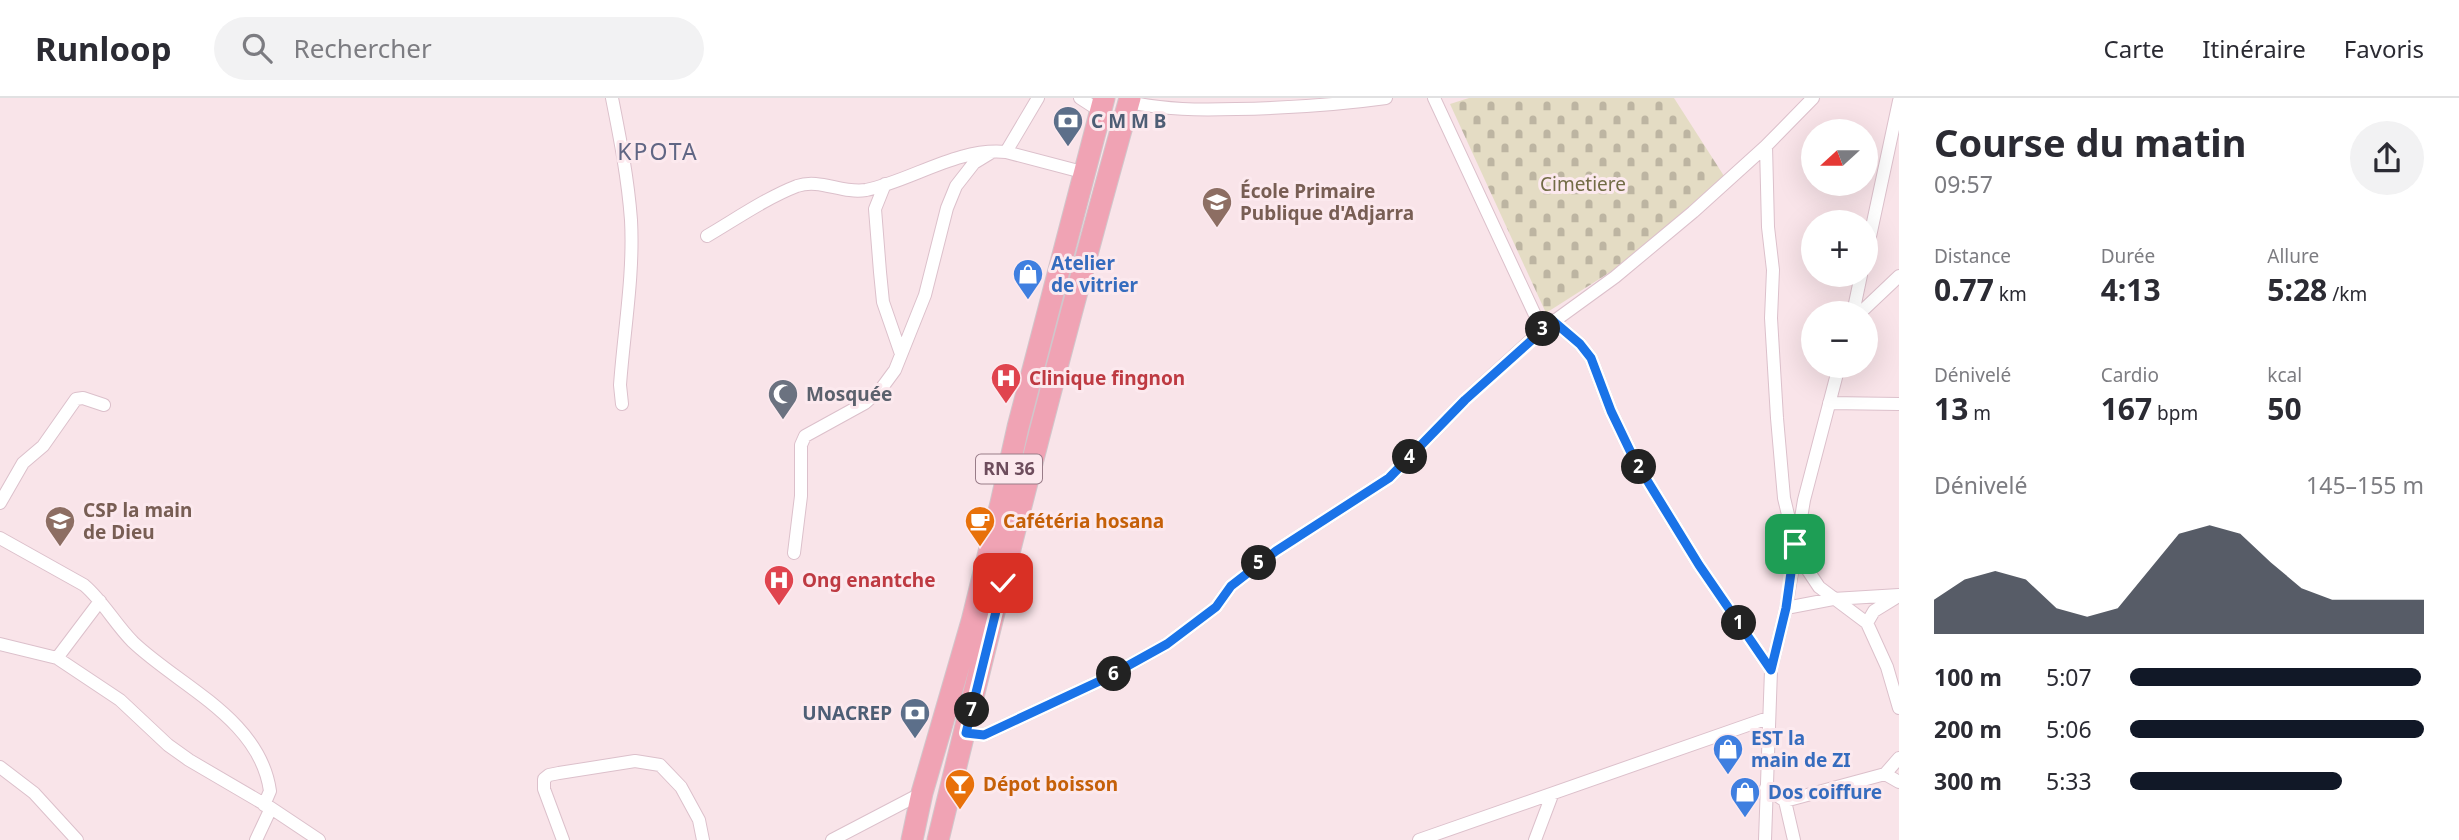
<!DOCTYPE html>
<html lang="fr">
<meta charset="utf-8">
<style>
body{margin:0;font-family:"Noto Sans",sans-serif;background:#f2f2f3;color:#2b2b33;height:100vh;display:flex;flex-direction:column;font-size:26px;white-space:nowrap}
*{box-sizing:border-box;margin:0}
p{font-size:23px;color:#7c7c81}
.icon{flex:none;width:38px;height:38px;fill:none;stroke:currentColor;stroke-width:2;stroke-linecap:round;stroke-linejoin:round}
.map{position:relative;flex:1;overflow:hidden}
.drawer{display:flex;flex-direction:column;background:#fff;width:560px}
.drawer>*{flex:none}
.needle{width:46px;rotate:249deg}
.controls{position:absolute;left:1801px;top:21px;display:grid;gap:14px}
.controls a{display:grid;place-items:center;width:77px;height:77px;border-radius:50%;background:#fff;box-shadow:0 7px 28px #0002;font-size:35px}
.pin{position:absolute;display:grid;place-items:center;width:60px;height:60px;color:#fff;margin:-30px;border-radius:14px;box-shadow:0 4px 10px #0006}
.km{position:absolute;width:35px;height:35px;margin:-18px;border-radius:50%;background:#222;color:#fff;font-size:19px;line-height:35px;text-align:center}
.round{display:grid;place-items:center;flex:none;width:74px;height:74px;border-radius:37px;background:#f2f2f3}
.overview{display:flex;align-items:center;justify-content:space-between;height:119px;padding:0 35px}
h1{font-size:38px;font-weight:700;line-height:52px}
.metrics{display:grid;grid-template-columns:repeat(3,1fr);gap:10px;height:119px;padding:7px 35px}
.metrics div{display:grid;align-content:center}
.metrics b{font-size:30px;font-weight:700}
.metrics small{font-size:19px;font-weight:400}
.metrics p{font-size:19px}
.chart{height:196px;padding:14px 35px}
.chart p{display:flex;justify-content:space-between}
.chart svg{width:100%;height:126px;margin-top:7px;fill:#111827;opacity:.7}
ul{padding:0 35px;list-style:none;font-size:23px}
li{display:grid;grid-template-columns:112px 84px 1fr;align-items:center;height:52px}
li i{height:18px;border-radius:9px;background:#111827}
header{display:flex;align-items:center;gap:42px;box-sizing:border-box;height:98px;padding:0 35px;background:#fff;border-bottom:2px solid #e1e1e2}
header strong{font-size:33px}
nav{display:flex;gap:38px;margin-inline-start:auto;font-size:24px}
.search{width:490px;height:63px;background:#f2f2f3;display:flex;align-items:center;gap:18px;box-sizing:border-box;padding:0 24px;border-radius:38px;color:#7c7c81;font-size:26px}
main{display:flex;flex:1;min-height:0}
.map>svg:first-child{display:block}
.cemetery{fill:url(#cemetery-stones)}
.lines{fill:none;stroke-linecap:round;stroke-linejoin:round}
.minor-casing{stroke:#dcc0cb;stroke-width:14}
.primary-casing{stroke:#d1c6cb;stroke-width:23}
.minor{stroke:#fff;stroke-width:12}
.primary{stroke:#f0a3b4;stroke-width:21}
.route-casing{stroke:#fff;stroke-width:14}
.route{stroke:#1a73e8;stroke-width:9}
.labels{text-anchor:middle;stroke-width:6;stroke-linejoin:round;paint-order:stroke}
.shield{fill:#fce9ee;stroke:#997c88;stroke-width:2}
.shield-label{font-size:18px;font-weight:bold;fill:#6e4d5d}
.service-label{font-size:19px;font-weight:bold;fill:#4e5e75;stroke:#fce9ee;text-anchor:start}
.park-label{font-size:19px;fill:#726c46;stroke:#fce9ee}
.education-label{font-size:19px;font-weight:bold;fill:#785e54;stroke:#fce9ee;text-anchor:start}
.shop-label{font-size:19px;font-weight:bold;fill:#366cbe;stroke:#fce9ee;text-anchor:start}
.health-label{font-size:19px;font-weight:bold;fill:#be3a42;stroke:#fce9ee;text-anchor:start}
.worship-label{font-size:19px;font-weight:bold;fill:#5b616d;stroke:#fce9ee;text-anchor:start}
.food-label{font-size:19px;font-weight:bold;fill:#c56008;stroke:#fce9ee;text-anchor:start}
.quarter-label{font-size:23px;letter-spacing:2px;fill:#606684;stroke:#fce9ee}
</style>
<header>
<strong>Runloop</strong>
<div class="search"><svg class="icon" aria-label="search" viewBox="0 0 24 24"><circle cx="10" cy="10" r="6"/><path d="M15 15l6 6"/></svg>Rechercher</div>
<nav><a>Carte</a><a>Itinéraire</a><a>Favoris</a></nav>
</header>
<main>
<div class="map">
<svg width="1899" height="742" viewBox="0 0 1899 742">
<defs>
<pattern id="cemetery-stones" width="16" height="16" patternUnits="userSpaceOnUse" patternTransform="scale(1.75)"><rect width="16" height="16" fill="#e4dcc4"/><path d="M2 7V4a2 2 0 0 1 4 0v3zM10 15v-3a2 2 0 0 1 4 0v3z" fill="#bdb5a2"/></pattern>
</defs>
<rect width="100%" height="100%" fill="#f9e4e9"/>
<path class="cemetery" d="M1469,0h205l50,78 -98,86 -80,51 -96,-209z"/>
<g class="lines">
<g class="minor-casing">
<path id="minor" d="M612,0c8,40 16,81 19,122 3,55 -7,110 -11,165l2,19
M1080,0l20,13
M1434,0l108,232
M1129,4c35,8 71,8 107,7 50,-1 100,-4 150,-11
M1766,48l2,81 5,43 -2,48 6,100 7,80 11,46 6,16 18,27 48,36 20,44 12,41
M1006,54l32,-54
M885,86l-10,25 5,63 3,30 18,52
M707,138c29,-17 59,-38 90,-50 23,-8 45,8 69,4 45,-9 92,-43 140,-38l80,21
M1866,157l33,-154
M1853,215l8,-38
M1860,215l39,-37
M1553,223l27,23 11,14 20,53 23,48 65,106 72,105
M1829,305l70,1
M0,405l23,-40 20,-17 33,-47 7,-1 21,7
M0,440l84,47c19,16 31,39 49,57 46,44 127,77 137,149l-6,14
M794,455l7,-57v-51l4,-9 60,-33 16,-14 14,-19 30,-75 22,-87 9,-22 18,-23 18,-11
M1786,510l47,-9 66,-4
M1867,525l7,-12 23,-14
M0,546l57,14 63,42 48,45 21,15 82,48 48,32
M57,560l43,-57
M966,635l18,2 120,-56 63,-35 49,-37 15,-21 45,-35 113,-73 76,-78 77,-70 73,-53 78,-65 73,-66 47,-48
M0,669l34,26 43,47
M1885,676l14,8
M1766,690l19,13 100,-27 14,-16
M1785,703l9,39
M256,742l15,-32
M563,742l-19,-51v-10l5,-4 10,-2 76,-12 25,4 21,22 18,33 4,20
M832,742l90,-47
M1419,742l349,-122
M1535,742l17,-45
M1765,742l6,-170 15,-62 18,-108 35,-134"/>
</g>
<g class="primary-casing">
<path id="primary" d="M912,742l10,-47 50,-172 29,-118 17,-76 86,-329
M938,742c60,-248 123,-496 192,-742"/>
</g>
<use href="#minor" class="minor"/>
<use href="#primary" class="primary"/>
</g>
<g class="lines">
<g class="route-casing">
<path id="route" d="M1003,485l-37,150 18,2 120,-56 63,-35 49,-37 15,-21 45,-35 113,-73 76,-78 88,-79 27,23 11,14 20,53 23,48 65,106 72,105 15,-62 9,-64"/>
</g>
<use href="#route" class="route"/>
</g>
<defs>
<g id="bank-pin" transform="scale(1.575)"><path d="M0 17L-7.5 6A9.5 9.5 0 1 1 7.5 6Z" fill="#5c6f8a" stroke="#fce9ee"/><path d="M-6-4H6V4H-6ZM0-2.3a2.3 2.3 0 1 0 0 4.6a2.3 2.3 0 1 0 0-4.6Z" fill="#fff"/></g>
<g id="school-pin" transform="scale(1.575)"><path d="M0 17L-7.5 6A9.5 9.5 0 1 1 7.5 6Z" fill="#8d6e63" stroke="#fce9ee"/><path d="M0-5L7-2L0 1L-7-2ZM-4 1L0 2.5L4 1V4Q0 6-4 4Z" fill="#fff"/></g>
<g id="shop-pin" transform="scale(1.575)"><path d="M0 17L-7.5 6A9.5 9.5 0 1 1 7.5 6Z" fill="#3f7fe0" stroke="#fce9ee"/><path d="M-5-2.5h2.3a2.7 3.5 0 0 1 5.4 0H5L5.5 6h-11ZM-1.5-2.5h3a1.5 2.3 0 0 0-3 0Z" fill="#fff"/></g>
<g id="hospital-pin" transform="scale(1.575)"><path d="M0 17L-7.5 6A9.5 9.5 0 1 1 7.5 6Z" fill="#e0444e" stroke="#fce9ee"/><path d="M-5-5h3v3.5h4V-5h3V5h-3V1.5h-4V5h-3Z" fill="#fff"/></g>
<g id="mosque-pin" transform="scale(1.575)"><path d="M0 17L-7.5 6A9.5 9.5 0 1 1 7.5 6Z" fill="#6b7280" stroke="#fce9ee"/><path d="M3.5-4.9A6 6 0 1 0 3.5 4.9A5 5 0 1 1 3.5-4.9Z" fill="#fff"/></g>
<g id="cafe-pin" transform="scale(1.575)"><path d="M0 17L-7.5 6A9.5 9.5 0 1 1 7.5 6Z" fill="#e8710a" stroke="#fce9ee"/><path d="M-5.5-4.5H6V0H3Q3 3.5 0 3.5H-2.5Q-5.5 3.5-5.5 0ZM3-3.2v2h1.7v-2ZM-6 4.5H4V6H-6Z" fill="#fff"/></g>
<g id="bar-pin" transform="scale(1.575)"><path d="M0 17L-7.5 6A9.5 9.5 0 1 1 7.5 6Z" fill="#e8710a" stroke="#fce9ee"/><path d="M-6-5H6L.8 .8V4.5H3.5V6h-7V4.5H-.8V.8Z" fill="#fff"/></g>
</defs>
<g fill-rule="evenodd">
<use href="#bank-pin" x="1068" y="23"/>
<use href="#school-pin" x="1217" y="104"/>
<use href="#shop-pin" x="1028" y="176"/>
<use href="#hospital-pin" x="1006" y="280"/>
<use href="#mosque-pin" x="783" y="296"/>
<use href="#school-pin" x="60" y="423"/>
<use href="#cafe-pin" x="980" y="423"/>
<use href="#hospital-pin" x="779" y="482"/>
<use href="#bank-pin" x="915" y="615"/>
<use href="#shop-pin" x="1728" y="651"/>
<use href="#bar-pin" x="960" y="686"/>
<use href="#shop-pin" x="1745" y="694"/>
</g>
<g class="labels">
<rect class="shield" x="976" y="356.5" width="66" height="29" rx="5"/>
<g class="shield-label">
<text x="1009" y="377">RN 36</text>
</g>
<g class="service-label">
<text x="1091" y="30">C M M B</text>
<text x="892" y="622" text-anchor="end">UNACREP</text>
</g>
<g class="park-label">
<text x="1583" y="93">Cimetiere</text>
</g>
<g class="education-label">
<text x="1240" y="100">École Primaire<tspan x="1240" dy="22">Publique d'Adjarra</tspan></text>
<text x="83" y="419">CSP la main<tspan x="83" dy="22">de Dieu</tspan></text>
</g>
<g class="shop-label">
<text x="1051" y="172">Atelier<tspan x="1051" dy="22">de vitrier</tspan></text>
<text x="1751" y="647">EST la<tspan x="1751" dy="22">main de ZI</tspan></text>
<text x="1768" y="701">Dos coiffure</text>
</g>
<g class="health-label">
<text x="1029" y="287">Clinique fingnon</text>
<text x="802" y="489">Ong enantche</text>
</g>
<g class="worship-label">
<text x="806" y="303">Mosquée</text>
</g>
<g class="food-label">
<text x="1003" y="430">Cafétéria hosana</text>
<text x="983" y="693">Dépot boisson</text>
</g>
<g class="quarter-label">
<text x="658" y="62">KPOTA</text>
</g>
</g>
</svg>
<div class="controls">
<a><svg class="needle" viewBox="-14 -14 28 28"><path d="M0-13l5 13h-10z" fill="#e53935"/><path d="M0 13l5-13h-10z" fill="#7c7c81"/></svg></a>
<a>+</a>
<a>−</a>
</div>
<div class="pin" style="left:1795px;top:446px;background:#1e9e55"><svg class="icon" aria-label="arrive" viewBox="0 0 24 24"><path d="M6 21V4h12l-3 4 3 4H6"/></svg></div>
<div class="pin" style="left:1003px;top:485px;background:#d93025"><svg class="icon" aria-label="check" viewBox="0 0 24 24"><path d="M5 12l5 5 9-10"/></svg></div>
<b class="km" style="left:1739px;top:525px">1</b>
<b class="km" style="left:1639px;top:369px">2</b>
<b class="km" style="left:1543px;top:231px">3</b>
<b class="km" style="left:1410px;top:359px">4</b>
<b class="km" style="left:1259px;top:465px">5</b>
<b class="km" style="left:1114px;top:576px">6</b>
<b class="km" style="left:972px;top:612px">7</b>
</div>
<section class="drawer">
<div class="overview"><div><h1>Course du matin</h1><p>09:57</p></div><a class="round"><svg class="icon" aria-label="share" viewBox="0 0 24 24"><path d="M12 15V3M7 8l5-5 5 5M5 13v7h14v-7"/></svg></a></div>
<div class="metrics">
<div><p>Distance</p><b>0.77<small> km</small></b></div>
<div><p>Durée</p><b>4:13</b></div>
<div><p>Allure</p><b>5:28<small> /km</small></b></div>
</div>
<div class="metrics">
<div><p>Dénivelé</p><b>13<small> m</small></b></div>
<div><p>Cardio</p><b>167<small> bpm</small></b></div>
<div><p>kcal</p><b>50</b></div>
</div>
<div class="chart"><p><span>Dénivelé</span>145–155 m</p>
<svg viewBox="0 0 160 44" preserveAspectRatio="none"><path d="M0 44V32L10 25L20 22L30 25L40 35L50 38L60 35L70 22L80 9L90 6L100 9L110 19L120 28L130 32L140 32L150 32L160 32V44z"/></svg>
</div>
<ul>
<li><b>100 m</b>5:07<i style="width:99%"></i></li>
<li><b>200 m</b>5:06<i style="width:100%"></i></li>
<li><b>300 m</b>5:33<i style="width:72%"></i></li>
</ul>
</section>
</main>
